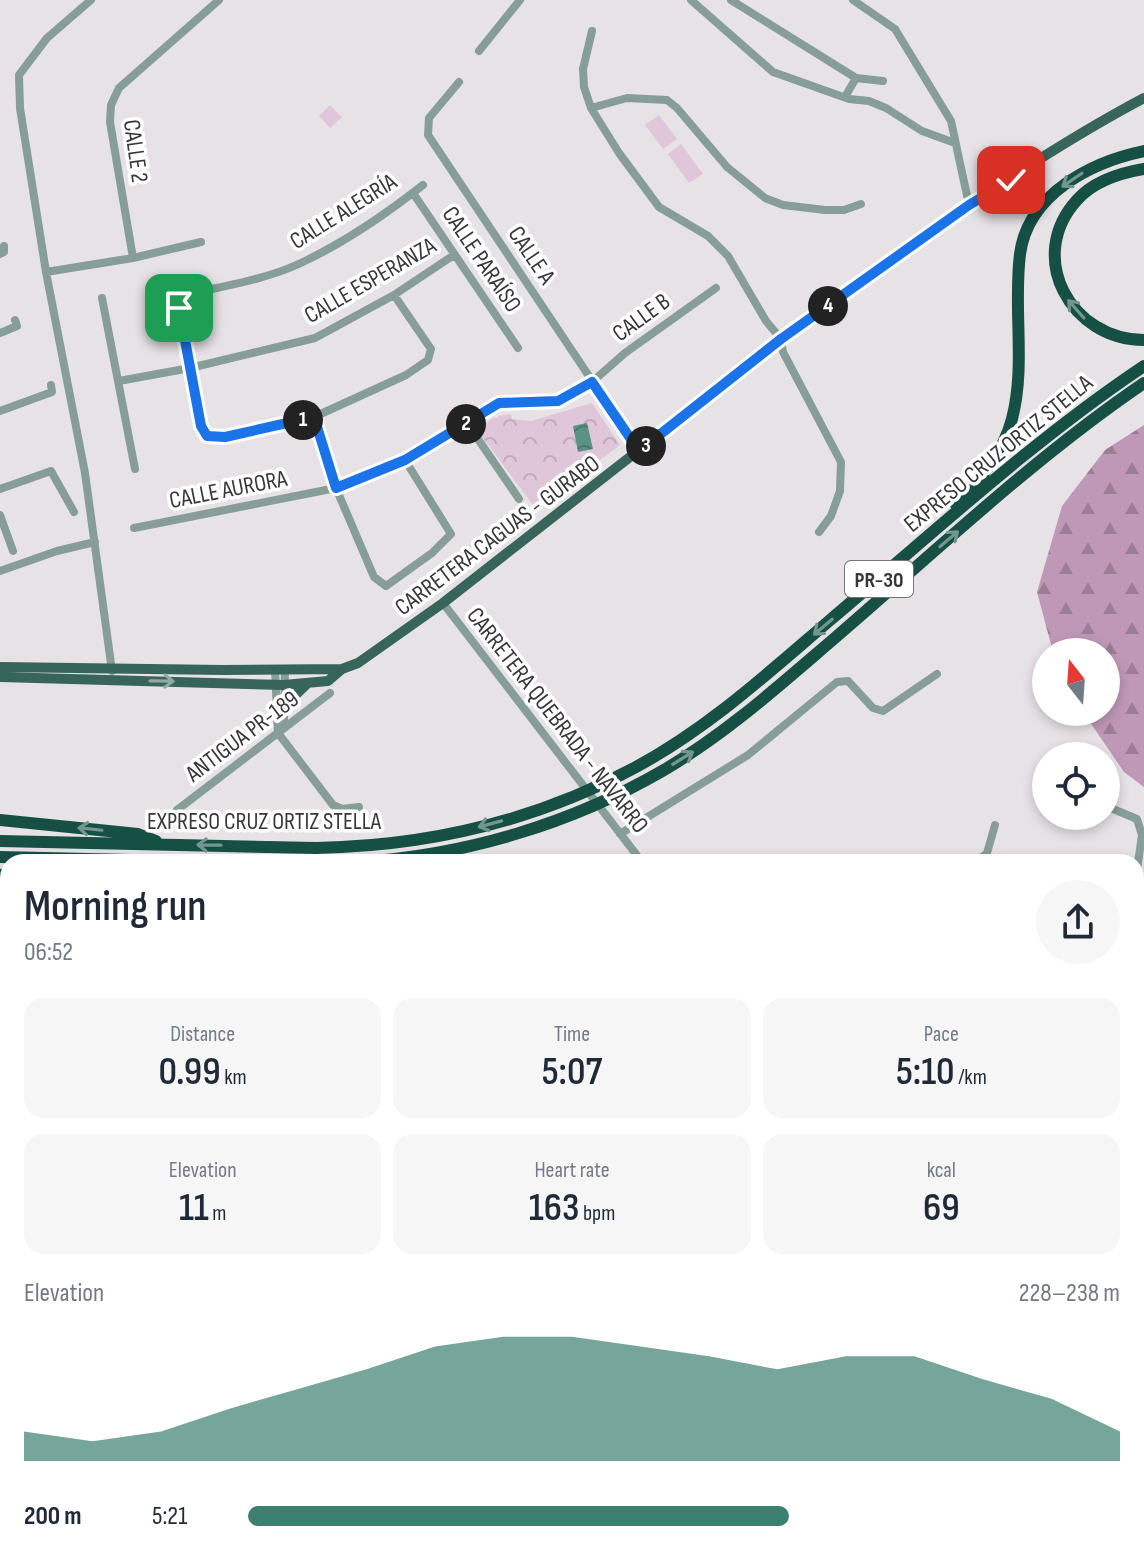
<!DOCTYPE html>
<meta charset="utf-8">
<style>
body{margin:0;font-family:"Sofia Sans Condensed",sans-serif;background:#f6f6f7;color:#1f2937;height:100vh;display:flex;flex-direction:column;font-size:30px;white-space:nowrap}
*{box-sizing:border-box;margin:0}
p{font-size:26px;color:#747a83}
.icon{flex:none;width:44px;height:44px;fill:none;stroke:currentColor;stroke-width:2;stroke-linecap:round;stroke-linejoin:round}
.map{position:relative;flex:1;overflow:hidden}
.panel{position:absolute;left:0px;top:854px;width:1144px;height:710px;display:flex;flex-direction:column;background:#fff;border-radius:24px 24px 0 0;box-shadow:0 4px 12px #0003}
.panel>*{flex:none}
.needle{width:52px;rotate:343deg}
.fabs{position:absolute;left:1032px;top:638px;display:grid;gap:16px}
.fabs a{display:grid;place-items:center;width:88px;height:88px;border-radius:50%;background:#fff;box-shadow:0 4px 12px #0003;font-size:40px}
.pin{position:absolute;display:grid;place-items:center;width:68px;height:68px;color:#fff;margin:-34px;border-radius:16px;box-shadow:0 4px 12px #0006}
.km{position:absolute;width:40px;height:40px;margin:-20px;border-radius:50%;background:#222;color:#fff;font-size:22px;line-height:40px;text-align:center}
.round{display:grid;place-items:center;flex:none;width:84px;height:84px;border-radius:42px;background:#f6f6f7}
.summary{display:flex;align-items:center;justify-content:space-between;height:136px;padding:0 24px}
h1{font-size:44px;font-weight:600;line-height:60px}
.stats{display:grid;grid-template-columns:repeat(3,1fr);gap:12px;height:136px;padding:8px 24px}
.stats div{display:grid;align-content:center;border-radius:20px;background:#f6f6f7;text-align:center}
.stats b{font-size:40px;font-weight:600}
.stats small{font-size:22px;font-weight:400}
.stats p{font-size:22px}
.chart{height:224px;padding:16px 24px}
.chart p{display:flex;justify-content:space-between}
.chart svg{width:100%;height:144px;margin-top:8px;fill:#3d8071;opacity:.7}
ul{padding:0 24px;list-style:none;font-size:26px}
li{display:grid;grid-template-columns:128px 96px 1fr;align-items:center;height:60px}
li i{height:20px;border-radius:10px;background:#3d8071}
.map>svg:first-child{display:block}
.built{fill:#e0d5dd}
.green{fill:#dfc6d9}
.forest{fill:url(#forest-firs)}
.park{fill:url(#park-crowns)}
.water{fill:url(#water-waves)}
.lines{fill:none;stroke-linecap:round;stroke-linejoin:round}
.minor{stroke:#879e98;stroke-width:8}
.major{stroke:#38655b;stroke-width:10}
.highway{stroke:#165045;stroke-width:12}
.oneway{stroke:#73968f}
.oneway2{stroke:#92aaa5}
.route-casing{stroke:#fff;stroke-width:16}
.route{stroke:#1a73e8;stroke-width:10}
.labels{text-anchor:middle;stroke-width:7;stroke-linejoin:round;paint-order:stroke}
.shield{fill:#fff;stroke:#747274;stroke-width:2}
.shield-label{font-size:22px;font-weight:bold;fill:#383638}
.street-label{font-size:24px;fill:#383638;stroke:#fff}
</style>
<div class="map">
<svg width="1144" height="1563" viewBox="0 0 1144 1563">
<defs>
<pattern id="forest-firs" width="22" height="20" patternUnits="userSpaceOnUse" patternTransform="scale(2)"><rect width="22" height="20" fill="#bf98b7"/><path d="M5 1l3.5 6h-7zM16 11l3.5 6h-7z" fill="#9c7d96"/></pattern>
<pattern id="park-crowns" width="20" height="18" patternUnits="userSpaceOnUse" patternTransform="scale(2)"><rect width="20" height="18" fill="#dfc6d9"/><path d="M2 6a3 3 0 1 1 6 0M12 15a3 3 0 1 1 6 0" fill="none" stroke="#c0abbb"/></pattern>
<pattern id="water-waves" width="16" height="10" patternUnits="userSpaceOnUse" patternTransform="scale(2)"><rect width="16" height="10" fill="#5b9286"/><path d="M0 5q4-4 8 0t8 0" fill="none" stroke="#4c786f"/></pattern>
</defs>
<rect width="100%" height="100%" fill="#e6e2e5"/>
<path class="built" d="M8,952v604h417l-7,7h-418v-605z"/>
<path class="green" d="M330,105l12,12 -12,11 -11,-12z
M659,115l18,24 -14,10 -18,-24z
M681,144l22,30 -14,9 -21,-29z
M8,961v182l-8,-5v-170z"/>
<path class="forest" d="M1144,425v362l-20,-15 -41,-60h23v-60h-53l-16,-60 25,-86 43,-56z"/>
<path class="park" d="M592,403l28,42 -84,64 -59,-79 16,-12h5v-2l13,-2 1,5 19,2z"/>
<path class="water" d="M587,423l6,26 -15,3 -5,-26z"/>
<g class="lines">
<path class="minor" d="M91,0l-44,38 -28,37 1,33 26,164 39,201 27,198
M691,0l82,72 76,27 20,2 17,7 36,23 33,12
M731,0l125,78 27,3
M853,0l42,29 56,92 18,84
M592,31l-9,38 1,18 7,21 28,45 40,54 49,29 20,20 38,65 15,18 2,13 58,110 -1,29 -9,25 -12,16
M479,51l41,-51
M459,82l-30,36 -1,17 211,316
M845,97l11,-19
M591,108l36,-10 40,2 10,8 50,59 38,31 18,7 42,5h19l17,-6
M413,193l105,155
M0,254l4,-2v-6
M133,258l-23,-136 1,-17 8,-17 100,-88
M46,272l87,-14 68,-16
M394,295l37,54 -3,11 -22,15 -92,42 -89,20 -18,-1 -6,-10 -22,-118 5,-13c39,-9 82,-15 119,-33 42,-20 83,-48 120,-77
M102,298l33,171
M0,333l17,-7 -2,-6
M119,381l71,-13 125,-30 79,-43 60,-40
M0,411l52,-19 -1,-7
M314,417l22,71 38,89 12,9 46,-33 19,-19 -46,-74
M467,423l52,76
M0,489l51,-18 23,41
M0,515l13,36
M134,528l202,-40 69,-28 94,-57 59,-2 34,-19 33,-29 91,-65
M0,571l57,-20 38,-9
M443,603l199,259
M275,670l3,63 6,-13 1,-51
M278,733l55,72 9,4 17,-2
M1106,806l31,13 5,16 -6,42
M177,810l153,-117
M620,834l128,-79 89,-73 11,-1 25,27 10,3 54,-37
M976,862l11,-9 8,-28
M1136,933l8,2
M0,948l8,-6
M1136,1145l8,1
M0,1312l8,4
M0,1323l8,4
M1140,1339l4,-10
M0,1390l8,-18
M1136,1491l8,1
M610,1556l2,7
M676,1556l2,7
M753,1556l3,7
M371,1563l3,-7
M984,1563l3,-7"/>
<path class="major" d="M0,667l223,3 119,-1
M0,677l284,8 44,-4 14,-12 16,-6 85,-60 338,-264c118,-84 235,-173 363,-241
M284,706l23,-22"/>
<path class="highway" d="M1144,169c-24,4 -50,12 -67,31 -52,57 -6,140 67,140
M956,505c24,-25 47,-52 56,-86 14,-54 1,-110 8,-165 8,-60 71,-92 124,-103
M0,820l138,14 18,7
M0,841l316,7c112,-2 222,-28 320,-81 72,-39 131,-93 193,-146 103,-87 203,-180 315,-255
M0,857l217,5
M360,862c106,-7 211,-38 304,-92 63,-37 117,-86 172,-133 101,-87 198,-179 308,-254
M0,875l8,-1"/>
</g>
<defs><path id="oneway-shaft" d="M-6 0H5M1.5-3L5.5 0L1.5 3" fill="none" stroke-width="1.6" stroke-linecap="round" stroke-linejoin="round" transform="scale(2)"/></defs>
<g class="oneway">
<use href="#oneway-shaft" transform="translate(1072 180) rotate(146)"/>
<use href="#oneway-shaft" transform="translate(1076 309) rotate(-131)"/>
<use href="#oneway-shaft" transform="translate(949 539) rotate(-40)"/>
<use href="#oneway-shaft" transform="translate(823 627) rotate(140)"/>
<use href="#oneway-shaft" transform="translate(683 758) rotate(-32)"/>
<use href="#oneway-shaft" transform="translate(490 824) rotate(165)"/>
<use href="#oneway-shaft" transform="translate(90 829) rotate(-174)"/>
<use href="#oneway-shaft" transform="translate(209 845) rotate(-179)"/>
</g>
<use class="oneway2" href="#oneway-shaft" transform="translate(162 681) rotate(1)"/>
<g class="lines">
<g class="route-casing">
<path id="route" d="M179,308l22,118 6,10 18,1 89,-20 22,71 69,-28 94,-57 59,-2 34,-19 47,69 142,-112 188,-134 42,-25"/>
</g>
<use href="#route" class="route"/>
</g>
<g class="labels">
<rect class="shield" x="845" y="561" width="68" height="36" rx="6"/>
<g class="shield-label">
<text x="879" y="587">PR-30</text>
</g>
<g class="street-label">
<text transform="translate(136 151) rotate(82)" y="8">CALLE 2</text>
<text transform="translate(343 211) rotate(-32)" y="8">CALLE ALEGRÍA</text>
<text transform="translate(532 255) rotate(56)" y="8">CALLE A</text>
<text transform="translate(482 259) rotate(56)" y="8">CALLE PARAÍSO</text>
<text transform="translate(370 280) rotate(-30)" y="8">CALLE ESPERANZA</text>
<text transform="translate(641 317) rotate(-36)" y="8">CALLE B</text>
<text transform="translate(998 453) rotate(-39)" y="8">EXPRESO CRUZ ORTIZ STELLA</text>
<text transform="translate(228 489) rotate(-11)" y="8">CALLE AURORA</text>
<text transform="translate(497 535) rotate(-37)" y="8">CARRETERA CAGUAS - GURABO</text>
<text transform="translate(558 720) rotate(52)" y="8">CARRETERA QUEBRADA - NAVARRO</text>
<text transform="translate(242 736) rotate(-37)" y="8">ANTIGUA PR-189</text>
<text x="264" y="829">EXPRESO CRUZ ORTIZ STELLA</text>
</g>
</g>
</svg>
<div class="fabs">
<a><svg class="needle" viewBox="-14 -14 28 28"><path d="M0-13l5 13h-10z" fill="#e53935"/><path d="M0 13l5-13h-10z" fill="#747a83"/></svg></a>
<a><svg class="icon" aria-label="locate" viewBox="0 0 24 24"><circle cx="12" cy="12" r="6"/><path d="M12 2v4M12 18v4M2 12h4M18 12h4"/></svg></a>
</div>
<div class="pin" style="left:179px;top:308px;background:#1e9e55"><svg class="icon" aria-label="arrive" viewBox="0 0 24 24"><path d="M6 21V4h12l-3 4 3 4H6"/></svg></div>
<div class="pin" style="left:1011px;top:180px;background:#d93025"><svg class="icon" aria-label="check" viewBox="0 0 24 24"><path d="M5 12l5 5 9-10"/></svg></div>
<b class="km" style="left:303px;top:420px">1</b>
<b class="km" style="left:466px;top:424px">2</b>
<b class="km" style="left:646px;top:446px">3</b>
<b class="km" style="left:828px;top:306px">4</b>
<section class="panel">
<div class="summary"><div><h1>Morning run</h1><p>06:52</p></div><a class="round"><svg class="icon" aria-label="share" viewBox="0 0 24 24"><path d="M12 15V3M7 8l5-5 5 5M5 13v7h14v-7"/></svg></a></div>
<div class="stats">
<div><p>Distance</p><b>0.99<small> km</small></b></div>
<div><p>Time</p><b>5:07</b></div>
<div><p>Pace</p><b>5:10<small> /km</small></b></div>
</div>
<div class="stats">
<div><p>Elevation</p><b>11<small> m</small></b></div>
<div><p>Heart rate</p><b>163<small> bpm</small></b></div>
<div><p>kcal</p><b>69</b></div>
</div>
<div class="chart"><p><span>Elevation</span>228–238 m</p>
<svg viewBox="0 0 160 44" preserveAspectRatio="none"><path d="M0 44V35L10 38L20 35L30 28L40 22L50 16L60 9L70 6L80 6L90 9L100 12L110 16L120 12L130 12L140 19L150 25L160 35V44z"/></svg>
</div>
<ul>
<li><b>200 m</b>5:21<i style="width:62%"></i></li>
</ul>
</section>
</div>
